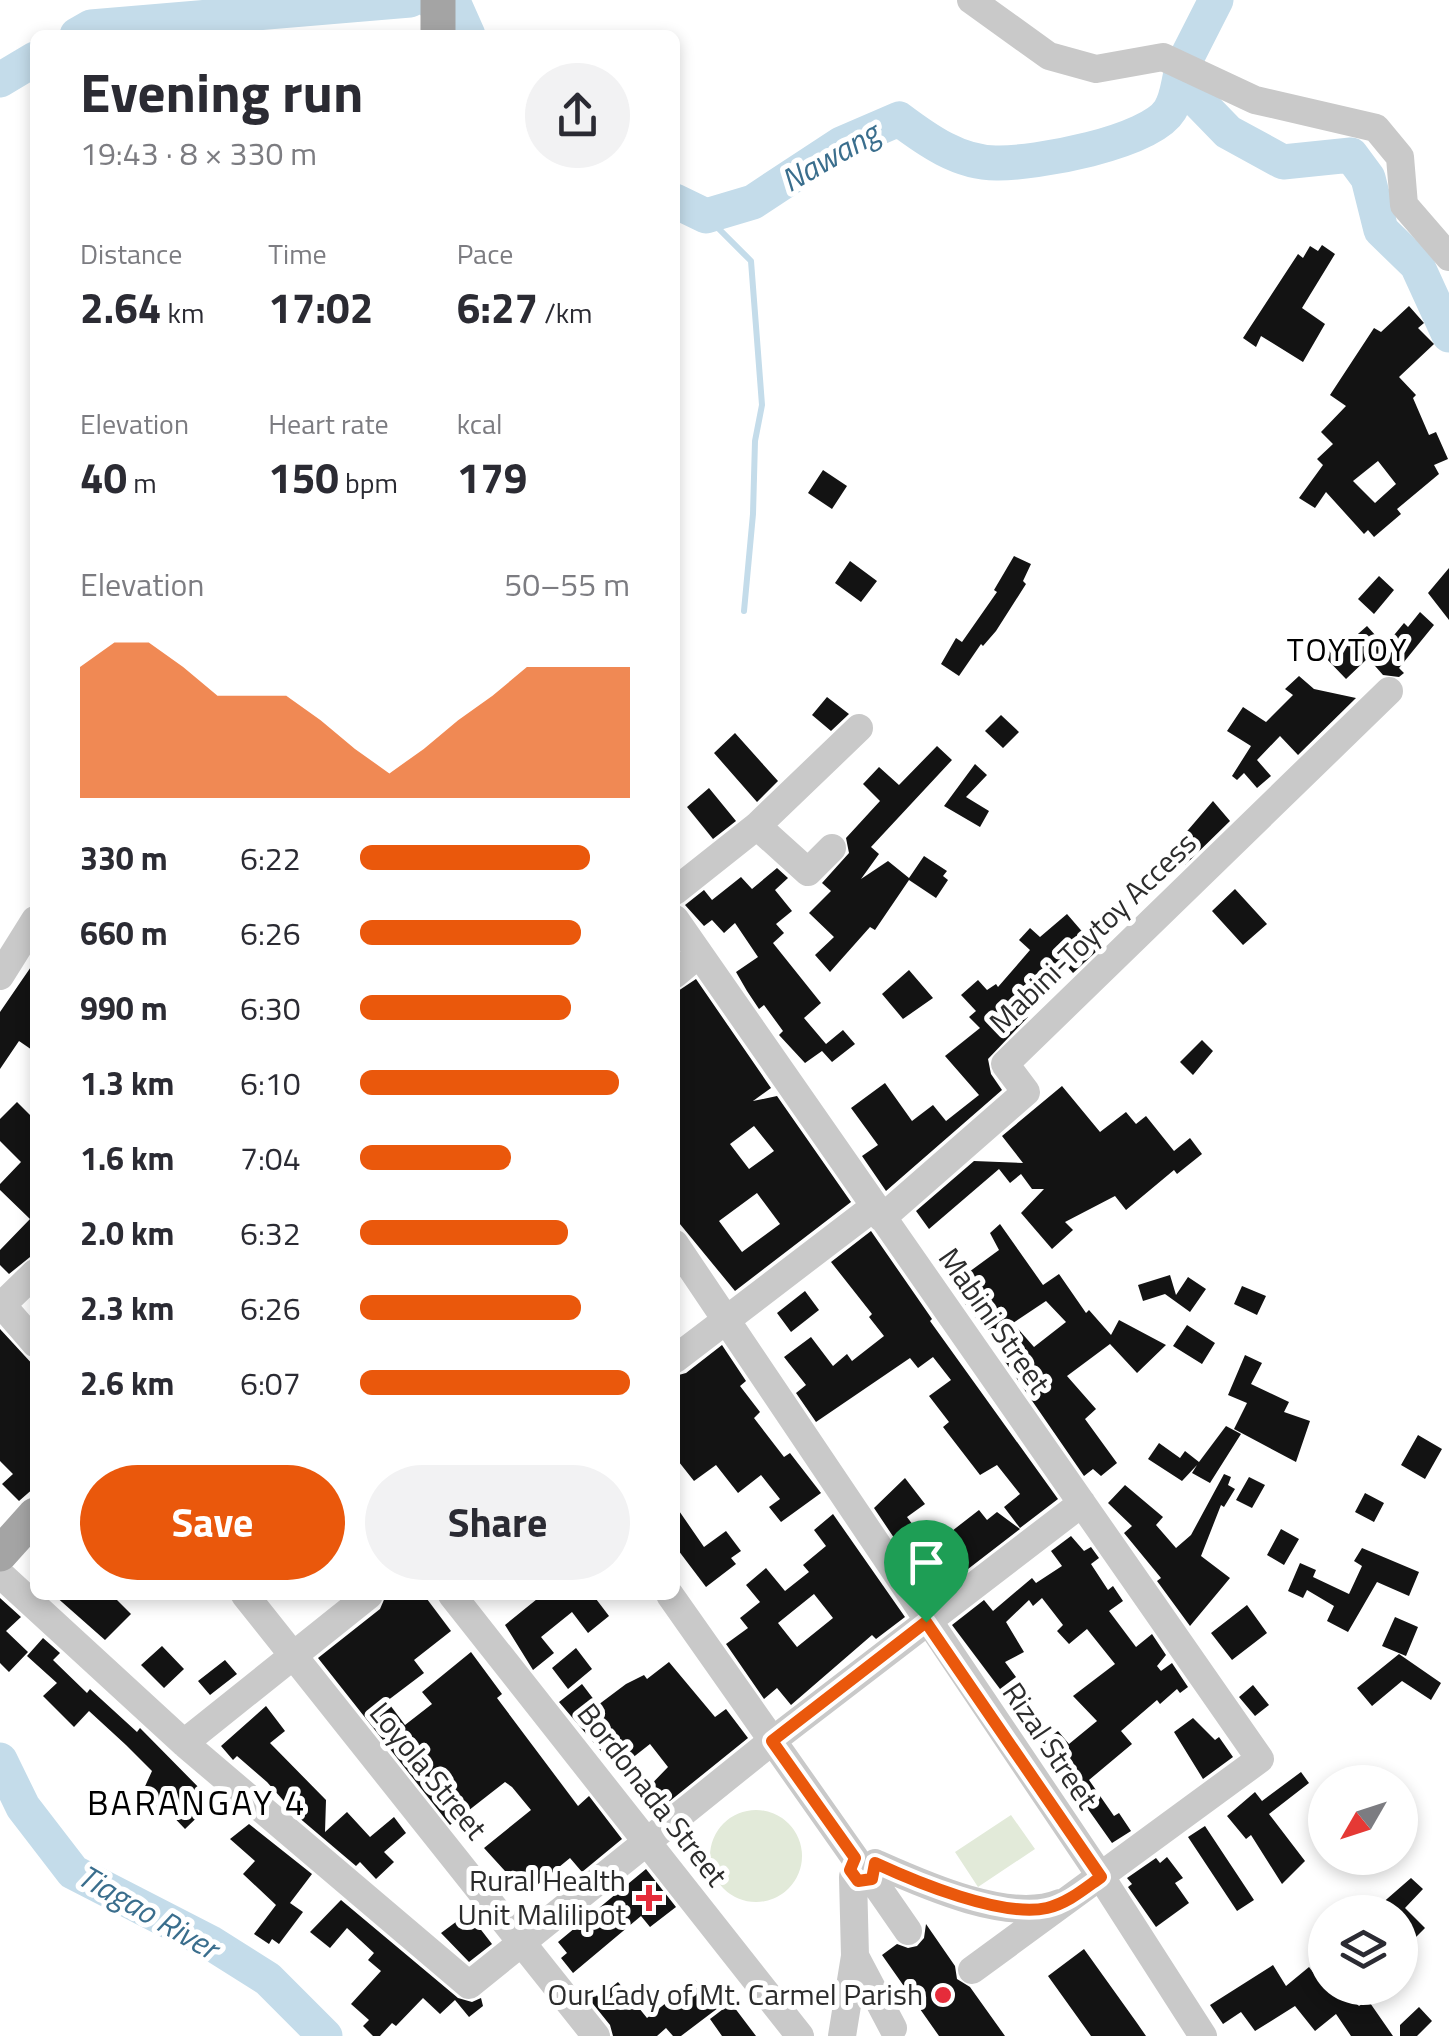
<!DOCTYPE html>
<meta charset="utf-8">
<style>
body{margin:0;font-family:"Titillium Web",sans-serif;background:#f2f2f3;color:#2b2b33;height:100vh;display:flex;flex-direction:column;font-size:38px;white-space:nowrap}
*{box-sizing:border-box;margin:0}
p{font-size:32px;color:#7c7c81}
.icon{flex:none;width:55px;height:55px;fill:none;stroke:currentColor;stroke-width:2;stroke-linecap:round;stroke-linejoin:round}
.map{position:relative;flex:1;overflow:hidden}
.panel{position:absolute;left:30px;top:30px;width:650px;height:1570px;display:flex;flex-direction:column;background:#fff;border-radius:15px;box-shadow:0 5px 15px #0003}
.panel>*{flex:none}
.needle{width:65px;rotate:231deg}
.tools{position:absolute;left:1308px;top:1765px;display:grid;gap:20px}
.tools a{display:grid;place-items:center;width:110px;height:110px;border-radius:50%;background:#fff;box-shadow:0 5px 15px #0003;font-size:50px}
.pin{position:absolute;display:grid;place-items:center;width:85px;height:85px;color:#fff;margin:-102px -42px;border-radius:50% 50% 50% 0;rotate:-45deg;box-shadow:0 0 10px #0007}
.pin .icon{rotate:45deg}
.round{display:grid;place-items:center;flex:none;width:105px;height:105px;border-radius:52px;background:#f2f2f3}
.headline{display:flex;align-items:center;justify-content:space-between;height:170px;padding:0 50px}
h1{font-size:55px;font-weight:700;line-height:75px}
.stats{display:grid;grid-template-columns:repeat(3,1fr);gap:15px;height:170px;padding:10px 50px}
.stats div{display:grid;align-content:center}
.stats b{font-size:42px;font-weight:700}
.stats small{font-size:28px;font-weight:400}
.stats p{font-size:28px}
.chart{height:280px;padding:20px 50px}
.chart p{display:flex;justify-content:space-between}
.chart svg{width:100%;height:180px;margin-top:10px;fill:#ea580c;opacity:.7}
.action{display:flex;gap:20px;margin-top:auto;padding:20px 50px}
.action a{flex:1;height:115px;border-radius:60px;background:#ea580c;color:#fff;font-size:40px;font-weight:700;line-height:115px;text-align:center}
.action a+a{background:#f2f2f3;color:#2b2b33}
ul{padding:0 50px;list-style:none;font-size:32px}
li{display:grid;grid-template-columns:160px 120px 1fr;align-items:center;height:75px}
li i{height:25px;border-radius:12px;background:#ea580c}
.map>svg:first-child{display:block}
.green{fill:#e2ead9}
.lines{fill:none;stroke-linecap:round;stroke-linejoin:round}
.stream{stroke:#c4dcea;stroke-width:6}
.river{stroke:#c4dcea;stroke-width:35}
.building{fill:#131313;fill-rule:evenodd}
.minor{stroke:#c9c9c9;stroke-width:28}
.major{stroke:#a4a4a4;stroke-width:35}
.route-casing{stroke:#fff;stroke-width:20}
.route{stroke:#ea580c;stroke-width:12}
.poi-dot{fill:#e52c3a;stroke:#fff;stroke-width:4}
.labels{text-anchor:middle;stroke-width:10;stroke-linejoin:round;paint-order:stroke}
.street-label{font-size:30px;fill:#2c2c2c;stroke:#fff}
.poi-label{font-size:30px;fill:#2c2c2c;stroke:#fff;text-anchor:end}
.water-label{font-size:32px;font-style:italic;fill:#3a6e8d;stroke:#fff}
.neighbourhood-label{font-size:32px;letter-spacing:2.5px;fill:#000;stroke:#fff}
.quarter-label{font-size:35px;letter-spacing:2.5px;fill:#000;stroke:#fff}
</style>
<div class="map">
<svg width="1449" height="2036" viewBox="0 0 1449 2036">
<rect width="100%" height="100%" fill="#fff"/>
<path class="green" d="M710 1856a46 46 0 1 1 92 0a46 46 0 1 1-92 0Z
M1011,1815l24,34 -57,38 -23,-35z"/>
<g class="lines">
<path class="stream" d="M706,216l45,45 11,144 -7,36 -2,73 -9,97"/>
<path class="river" d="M429,0l27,8 12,27
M77,35l14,-8 319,-27
M1185,61l31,-61
M0,80l35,-21
M1176,95l18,2 34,35 55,30 68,-7 17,23 13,52 36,35 32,70
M675,201l31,15 47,-14 88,-58 58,-25c28,21 60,44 97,44 38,1 154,-20 174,-53 7,-11 8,-25 11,-37
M0,1760l23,47 50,65 138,71 57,36 57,57"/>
</g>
<path class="building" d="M1322,245l13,9 -33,54 23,16 -22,38 -42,-26 -5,11 -13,-9 55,-84 5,4 7,-12 8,5z
M1409,306l15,17 -6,5 16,16 -35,33 17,18 -3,3 16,37 7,-3 12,27 -14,6 5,9 -42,35 4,5 -27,23 -6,-7 -4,4 -38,-42 -11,16 -16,-10 24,-33 -6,-6 16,-15 -12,-12 25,-26 -16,-11 44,-67 7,4zM1378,461l18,23 -21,19 -22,-22z
M823,470l24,16 -15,23 -24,-16z
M1014,556l17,8 -8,17 3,3 -30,47 -13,15 -2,-2 -22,32 -18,-12 15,-26 6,4 35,-50 -3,-2z
M850,561l27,20 -16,21 -26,-19z
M1449,568v52l-21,-27z
M1379,576l15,14 -20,24 -16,-15z
M1420,612l14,13 -35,43 5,5 -5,4 -16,-2 -15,-17 -22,21 -24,-25 14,-13 6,7 25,-22 18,20 19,-23 4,4z
M1299,676l15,13 42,9 -58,57 -18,-19 -23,24 14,16 -14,12 -13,-15 -7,7 -5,-4 19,-30 -24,-15 16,-24 23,15 27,-27 -8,-6z
M827,697l22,17 -18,17 -19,-16z
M1001,715l18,17 -16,16 -18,-17z
M735,733l43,48 -21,21 -43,-49z
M937,746l15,14 -81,87 8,7 -18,25 27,-18 21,17 15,-22 23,15 -4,5 5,4 -12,18 -27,-18 -34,50 -5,-3 -40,45 -15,-17 19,-18 -25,-24 22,-22 -9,-8 27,-30 -3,-15 34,-37 -17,-17 16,-17 20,18z
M975,764l12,11 -21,22 23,14 -9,16 -36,-21z
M709,788l27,33 -23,18 -26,-32z
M1213,801l17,20 -45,44 -15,-14z
M777,868l11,10 -13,12 17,21 -16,13 8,9 -11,10 48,60 -17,15 22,26 17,-14 12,14 -23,18 -10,-11 -17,12 -26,-28 4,-4 -19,-26 -5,4 -12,-18 -11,-19 22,-15 -23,-34 -11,10 -12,-13 -8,6 -19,-21 19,-15 8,10 29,-23 11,12z
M1235,889l32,35 -24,21 -31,-34z
M1067,914l31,36 -25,23 -12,-14 -41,46 8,12 -40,42 3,15 11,16 -116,101 -24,-35 16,-11 -27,-37 34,-25 27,38 21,-16 13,16 33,-26 -34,-39 35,-28 -11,-11 7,-6 -15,-16 17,-15 9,10 9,-6 2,3 32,-37 -11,-10 11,-12 10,9z
M35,961v91l-16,-11 -19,28v-57z
M909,970l24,28 -30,21 -21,-25z
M696,979l75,109 -18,13 24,-5 74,106 -116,89 -60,-73v-225zM754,1126l20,25 -25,18 -19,-25zM757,1193l23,31 -38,28 -23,-31z
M1202,1040l11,11 -20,24 -13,-13z
M1062,1086l38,46 26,-20 10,12 10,-8 28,35 16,-13 12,16 -25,20 -3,-4 -48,40 -11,-14 -50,26 8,8 -21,19 -31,-36 23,-24h-12l-11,-15 -11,9 -11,-14 -70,60 -13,-18 58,-50 49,2 -21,-27z
M17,1102l18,18v133l-26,21 -9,-9v-15l30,-31 -30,-29v-6l21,-22 -21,-21v-22z
M1000,1224l43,61 16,-11 27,39 3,-3 22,25 8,-15 47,25 -29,28 -27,-29 -43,32 29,33 -11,10 32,44 -16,13 -8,-7 -9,7 -80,-116 3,-2 -24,-36 -3,2 -23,-31 5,-7 -4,-6 41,-30 -9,-17zM1046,1301l20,21 -32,25 -21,-24z
M871,1231l61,88 -2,2 128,178 -38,29 -16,-21 16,-13 -23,-29 -17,10 -37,-48 6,-5 -20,-26 22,-16 -18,-23 -15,11 -8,-10 -94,64 -20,-29 10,-8 -22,-28 27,-20 22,29 14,-12 5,7 32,-25 -15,-19 3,-3 -41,-52z
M1170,1275l6,20 12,-18 18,12 -16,23 -25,-18 -22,7 -5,-16z
M1242,1286l24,10 -9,19 -23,-11z
M805,1291l14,19 -28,22 -14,-19z
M1187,1325l28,18 -13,21 -29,-18z
M0,1329l35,38v120l-16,14 -17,-17 11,-10 -13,-13z
M722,1345l24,36 -6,5 20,26 -6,6 30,39 6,-4 31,40 -40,29 -12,-15 11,-8 -19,-24 -23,18 -22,-28 -22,16 -19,-24v-81l11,-3z
M1245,1355l17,8 -11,21 38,18 -5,10 26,9 -14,41 -62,-33 13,-26 -19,-8z
M1226,1426l15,8 -31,49 -18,-10 5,-8 -15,16 -34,-22 11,-16 21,15 5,-7 14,11z
M1418,1435l24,14 -17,30 -24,-14z
M1224,1474l7,3 -3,8 7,4 -11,18 -3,-2 -20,51 29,22 -40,48 -33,-45 4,-3 -37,-45 8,-7 -24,-23 17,-18 38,32 -7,8 20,23 15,-13z
M1249,1477l16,8 -13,23 -16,-8z
M905,1478l20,26 -18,13 18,24 13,-10 5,7 36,-28 8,10 10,-8 23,17 -87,67 -59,-88z
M1365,1493l19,10 -10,19 -19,-10z
M675,1505l29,42 22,-16 15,20 -10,7 5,6 -30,23 -31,-41z
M833,1514l72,103 -29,22 -4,-4 -81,70 -14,-17 -13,11 -38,-55 22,-16 -8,-10 20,-16 -14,-17 20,-17 19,23 24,-19 -6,-7 23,-19 -12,-16zM814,1594l19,24 -36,29 -19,-24z
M1281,1529l18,10 -15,26 -17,-10z
M1071,1536l13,15 7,-4 8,11 -8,6 17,26 5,-4 10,15 -14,10 27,36 16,-13 14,21 -9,11 4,5 11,-8 16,24 -8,6 -3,-4 -17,15 -3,-4 -36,31 11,13 -43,36 25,36 5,-3 12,18 -19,12 -29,-41 4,-2 -45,-57 16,-12 11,13 28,-23 -24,-25 42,-32 -28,-35 -18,15 -12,-13 6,-6 -21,-27 -9,8 -4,-6 -23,22 18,30 -19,10 11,15 -16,12 -48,-64 32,-25 9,11 39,-33 4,5 26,-17 -11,-15z
M1362,1548l57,24 -10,24 -32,-14 -29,50 -21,-11 7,-15 -27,-16 -4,8 -15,-7 12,-28 16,7 -3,7 36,17 13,-28 -8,-5z
M54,1595h58l19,19 -26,26z
M386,1595h38l27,36 -37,29 10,13 -37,28 18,24 27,-21 -10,-12 49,-40 31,42 -5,4 81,108 11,-10 33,43 -40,33 -12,-14 -44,36 -42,-46 47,-38 -19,-23 -7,-5 -55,43 -132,-167 62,-49z
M542,1595h51l16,21 -21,17 -16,-21 -31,25 13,16 -21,17 -28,-45z
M0,1598l21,19 -15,14 22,21 -19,20 -9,-9z
M1247,1605l20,28 -35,27 -21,-27z
M1395,1617l23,10 -12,29 -24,-10z
M43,1638l17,15 -7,7 34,33 3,-4 47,43 3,-4 73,74 -28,27 -19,-20 -4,3 -20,-19 10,-22 -26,-26 -37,-34 -15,16 -31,-31 14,-13 -30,-27z
M162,1646l22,23 -20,19 -23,-23z
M576,1648l16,21 -24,20 -16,-21z
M1399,1654l42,29 -10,17 -29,-19 -30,25 -15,-18z
M225,1660l12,14 -27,21 -12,-14z
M669,1662l46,55 11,-8 22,29 -88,71 -3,-4 -7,6 -11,-14 29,-30 -18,-23 -33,26 -58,-68 23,-18 16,21 28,-21 18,-9 3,4z
M1253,1685l16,20 -14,11 -16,-19z
M266,1706l19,25 -15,12 56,57 -1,32 22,-20 23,25 24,-20 12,16 -22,19 10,10 -18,17 -16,-17 -4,4 -59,-50 -30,-34 -30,-26 -4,4 -12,-14z
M1193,1718l22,22 4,-3 14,20 -30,22 -29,-47z
M1301,1772l8,11 -40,31 36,47 -23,23 -31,-49 -5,4 -19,-23 28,-24 7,9z
M249,1824l63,50 -22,29 13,9 -24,32 -7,-5 -3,5 -15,-10 22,-29 -33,-31 12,-13 -25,-22z
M1205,1826l49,74 -17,11 -49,-74z
M1167,1857l16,21 -8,5 14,20 -33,24 -28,-40 4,-3 -5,-6 29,-20 4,5z
M646,1869l30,38 -26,20 -9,-11 -68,57 -12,-15 6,-5 -9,-11z
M1411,1878l12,11 -18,19 20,20 -12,12 -13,-13v-15h-28z
M341,1900l117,98 14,4 9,-4 2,8 -14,11 -14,-17 -15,14 -17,-16 -27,28 -4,-3 -12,13h-7l-10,-10 6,-6 -18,-16 30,-33 -13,-11 6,-7 -27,-25 -17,20 -20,-16z
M468,1913l24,31 -23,18 -28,-29z
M926,1924l29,42 2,13 13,8 35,49h-66l-57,-81 15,-11 11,4 9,-2 7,-8z
M1084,1949l53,74 9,13h-55l-43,-60z
M1273,1965l13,21 23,-19 16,21h15l19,18 9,-6 25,36h-42l-15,-22 -21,17 -20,-25 -40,25 -14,-19 -18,12 -13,-19z
M695,1980l23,28 -37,28h-8l-7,-8 -9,8h-44l-3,-11 -25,-31 7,-5 7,9 19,-16 29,36z
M731,2003l25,33h-34l-12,-17z
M1419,2007l13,14 -15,15h-17v-11z"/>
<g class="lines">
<path class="minor" d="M971,0l78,56 47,13 67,-12 92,43 121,28 24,29 4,48 45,52
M757,826l51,46 24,-24
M675,891l82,-65 102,-98
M675,919l585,840 -288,211
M675,974l24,-20
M0,976l35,-56
M882,1218l144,-126 -21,-28 384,-373
M675,1244l426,633 102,159
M2,1305l33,38
M0,1307l35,-34
M675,1359l199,-152
M0,1574l184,169 285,242 303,-244 310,-238
M245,1595l351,441
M452,1595l348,441
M670,1595l185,263
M184,1743l185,-148
M875,1863c47,21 134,61 185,40
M872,1879l36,52
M855,1956l38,72
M842,2036l13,-80 -2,-79"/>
<path class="major" d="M438,35v-35
M0,1554l35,-39"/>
</g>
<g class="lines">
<g class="route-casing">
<path id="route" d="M926,1622l175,255c-17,12 -33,26 -54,31 -45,10 -131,-26 -172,-45l-3,16 -14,2 -8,-11 5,-12 -83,-117z"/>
</g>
<use href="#route" class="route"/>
</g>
<g class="poi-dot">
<path d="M644 1883h10v10h10v10h-10v10h-10v-10h-10v-10h10z"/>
<circle cx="943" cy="1995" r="10"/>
</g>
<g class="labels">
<g class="street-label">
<text transform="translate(1093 933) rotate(-44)" y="10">Mabini-Toytoy Access</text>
<text transform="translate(994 1321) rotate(55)" y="10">Mabini Street</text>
<text transform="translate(1050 1746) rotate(56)" y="10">Rizal Street</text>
<text transform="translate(428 1771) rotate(51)" y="10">Loyola Street</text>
<text transform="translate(652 1795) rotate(52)" y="10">Bordonada Street</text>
</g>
<g class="poi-label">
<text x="626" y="1891">Rural Health<tspan x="626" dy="34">Unit Malilipot</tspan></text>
<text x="923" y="2005">Our Lady of Mt. Carmel Parish</text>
</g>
<g class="water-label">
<text transform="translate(830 157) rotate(-30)" y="11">Nawang</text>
<text transform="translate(148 1912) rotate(30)" y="11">Tiagao River</text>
</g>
<g class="neighbourhood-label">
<text x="1348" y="661">TOYTOY</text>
</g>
<g class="quarter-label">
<text x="197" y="1815">BARANGAY 4</text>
</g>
</g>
</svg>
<div class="tools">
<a><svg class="needle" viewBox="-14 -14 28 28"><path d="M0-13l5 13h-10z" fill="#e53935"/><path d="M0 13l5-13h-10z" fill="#7c7c81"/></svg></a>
<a><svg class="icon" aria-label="layers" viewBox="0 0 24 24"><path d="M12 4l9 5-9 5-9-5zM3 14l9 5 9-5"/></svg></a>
</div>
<div class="pin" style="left:926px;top:1622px;background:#1e9e55"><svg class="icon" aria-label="arrive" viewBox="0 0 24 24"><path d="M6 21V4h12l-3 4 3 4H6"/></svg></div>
<section class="panel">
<div class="headline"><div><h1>Evening run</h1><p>19:43 · 8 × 330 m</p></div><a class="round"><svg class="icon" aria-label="share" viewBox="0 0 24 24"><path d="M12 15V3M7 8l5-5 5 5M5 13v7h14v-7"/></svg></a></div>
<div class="stats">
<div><p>Distance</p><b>2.64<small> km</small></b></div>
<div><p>Time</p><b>17:02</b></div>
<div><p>Pace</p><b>6:27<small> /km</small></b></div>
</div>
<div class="stats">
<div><p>Elevation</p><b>40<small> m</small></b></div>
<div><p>Heart rate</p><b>150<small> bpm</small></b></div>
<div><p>kcal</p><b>179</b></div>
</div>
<div class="chart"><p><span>Elevation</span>50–55 m</p>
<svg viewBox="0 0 160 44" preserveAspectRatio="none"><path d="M0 44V12L10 6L20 6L30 12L40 19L50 19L60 19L70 25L80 32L90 38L100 32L110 25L120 19L130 12L140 12L150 12L160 12V44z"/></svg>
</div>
<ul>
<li><b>330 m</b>6:22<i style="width:85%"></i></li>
<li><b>660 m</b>6:26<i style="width:82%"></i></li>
<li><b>990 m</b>6:30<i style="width:78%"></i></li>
<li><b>1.3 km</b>6:10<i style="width:96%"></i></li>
<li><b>1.6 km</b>7:04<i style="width:56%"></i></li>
<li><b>2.0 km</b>6:32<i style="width:77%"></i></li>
<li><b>2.3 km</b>6:26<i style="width:82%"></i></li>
<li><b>2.6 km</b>6:07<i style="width:100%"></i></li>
</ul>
<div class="action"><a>Save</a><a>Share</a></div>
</section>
</div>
